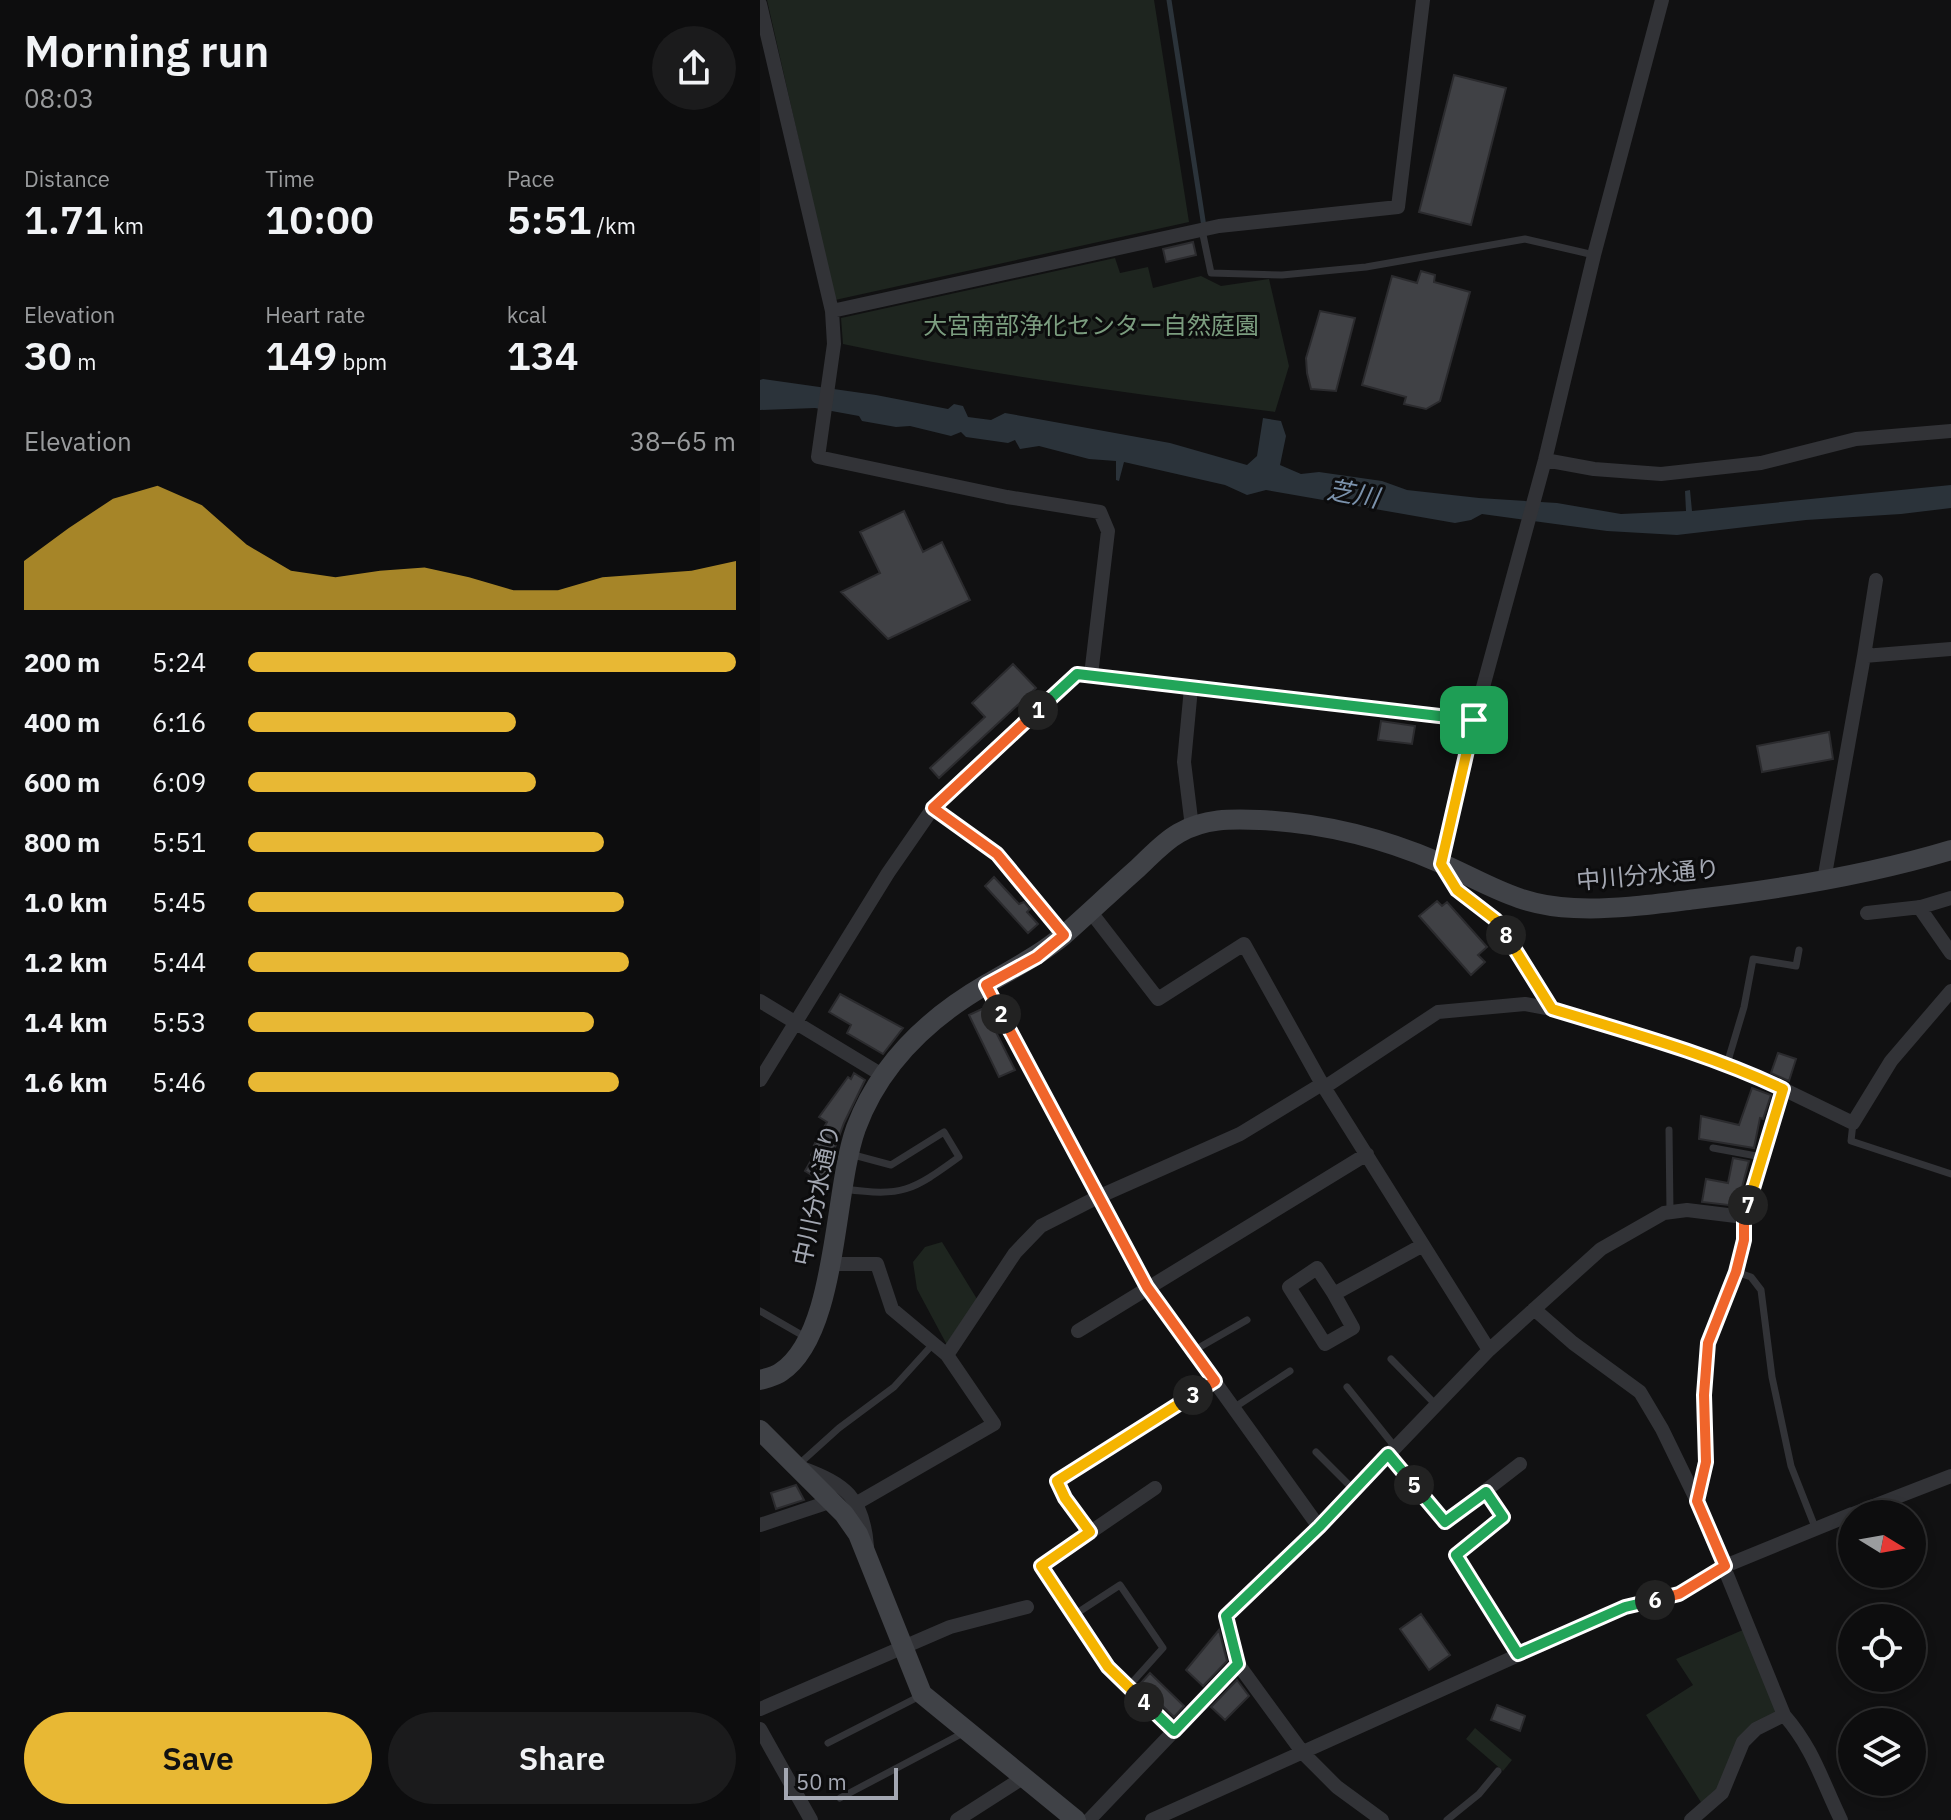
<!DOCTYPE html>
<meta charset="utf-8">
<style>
body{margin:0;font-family:"IBM Plex Sans","Noto Sans JP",sans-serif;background:#1b1b1c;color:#f1f3f6;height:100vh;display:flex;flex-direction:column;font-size:30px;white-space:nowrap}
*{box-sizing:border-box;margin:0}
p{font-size:26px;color:#9a9c9e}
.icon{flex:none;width:44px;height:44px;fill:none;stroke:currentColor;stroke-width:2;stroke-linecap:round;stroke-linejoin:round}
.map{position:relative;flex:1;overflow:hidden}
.panel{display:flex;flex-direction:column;background:#0d0d0e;width:760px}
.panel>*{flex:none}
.needle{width:52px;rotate:101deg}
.fabs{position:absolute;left:1078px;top:1500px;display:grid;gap:16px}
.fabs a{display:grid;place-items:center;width:88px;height:88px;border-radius:50%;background:#0d0d0e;box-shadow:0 4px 12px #0003,0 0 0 2px #2d2d2e;font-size:40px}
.scale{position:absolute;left:24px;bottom:20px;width:114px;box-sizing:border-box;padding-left:8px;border:4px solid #a3a7b2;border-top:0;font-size:22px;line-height:28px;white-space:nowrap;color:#a3a7b2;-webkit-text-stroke:6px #0c0c0d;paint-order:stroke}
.pin{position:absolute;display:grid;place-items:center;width:68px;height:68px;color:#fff;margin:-34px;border-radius:16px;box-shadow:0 4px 12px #0006}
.km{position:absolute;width:40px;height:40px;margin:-20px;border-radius:50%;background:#222;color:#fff;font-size:22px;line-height:40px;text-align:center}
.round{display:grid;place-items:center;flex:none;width:84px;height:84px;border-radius:42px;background:#1b1b1c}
.overview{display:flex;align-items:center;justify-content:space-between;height:136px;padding:0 24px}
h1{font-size:44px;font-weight:600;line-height:60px}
.figures{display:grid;grid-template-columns:repeat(3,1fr);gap:12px;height:136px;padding:8px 24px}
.figures div{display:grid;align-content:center}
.figures b{font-size:40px;font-weight:600}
.figures small{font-size:22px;font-weight:400}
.figures p{font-size:22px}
.chart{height:224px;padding:16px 24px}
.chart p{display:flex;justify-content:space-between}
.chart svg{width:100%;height:144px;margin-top:8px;fill:#e8b834;opacity:.7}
.cta{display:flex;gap:16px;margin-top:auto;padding:16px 24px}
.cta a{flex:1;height:92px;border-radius:48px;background:#e8b834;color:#111;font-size:32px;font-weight:600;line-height:92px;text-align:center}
.cta a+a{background:#1b1b1c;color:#f1f3f6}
ul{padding:0 24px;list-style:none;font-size:26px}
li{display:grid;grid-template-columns:128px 96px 1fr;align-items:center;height:60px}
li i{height:20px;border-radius:10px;background:#e8b834}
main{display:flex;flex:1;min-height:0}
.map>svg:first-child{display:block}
.green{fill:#1e251f}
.water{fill:#2b333a}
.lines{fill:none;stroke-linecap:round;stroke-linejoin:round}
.stream{stroke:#2b333a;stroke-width:5}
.building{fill:#404145;stroke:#2b2b2e;stroke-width:2}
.lane{stroke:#323337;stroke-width:7}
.street{stroke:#323337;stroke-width:14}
.secondary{stroke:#404247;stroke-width:20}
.split-1-casing{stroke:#fff;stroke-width:16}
.split-2-casing{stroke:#fff;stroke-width:16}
.split-3-casing{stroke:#fff;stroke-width:16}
.split-4-casing{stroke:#fff;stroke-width:16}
.split-5-casing{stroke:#fff;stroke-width:16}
.split-6-casing{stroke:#fff;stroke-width:16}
.split-7-casing{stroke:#fff;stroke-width:16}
.split-8-casing{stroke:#fff;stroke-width:16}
.split-9-casing{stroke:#fff;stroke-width:16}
.split-1{stroke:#22a559;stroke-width:10}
.split-2{stroke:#f0652b;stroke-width:10}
.split-3{stroke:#f0652b;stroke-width:10}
.split-4{stroke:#f5b400;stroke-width:10}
.split-5{stroke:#22a559;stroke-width:10}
.split-6{stroke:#22a559;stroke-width:10}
.split-7{stroke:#f0652b;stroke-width:10}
.split-8{stroke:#f5b400;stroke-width:10}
.split-9{stroke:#f5b400;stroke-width:10}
.labels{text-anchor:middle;stroke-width:6;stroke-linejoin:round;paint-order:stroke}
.park-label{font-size:24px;fill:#7b9d7f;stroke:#0c0c0d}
.street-label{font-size:24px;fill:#a3a7b2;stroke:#0c0c0d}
.water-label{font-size:26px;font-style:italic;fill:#7b92ac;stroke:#0c0c0d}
</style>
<main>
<section class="panel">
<div class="overview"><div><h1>Morning run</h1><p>08:03</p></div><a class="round"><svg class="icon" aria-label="share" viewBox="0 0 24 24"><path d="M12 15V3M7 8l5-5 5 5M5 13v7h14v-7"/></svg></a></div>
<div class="figures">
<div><p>Distance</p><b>1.71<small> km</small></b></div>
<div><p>Time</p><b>10:00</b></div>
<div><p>Pace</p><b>5:51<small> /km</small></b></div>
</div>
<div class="figures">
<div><p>Elevation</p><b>30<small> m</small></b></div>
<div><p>Heart rate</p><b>149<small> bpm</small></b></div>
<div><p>kcal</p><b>134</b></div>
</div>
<div class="chart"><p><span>Elevation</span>38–65 m</p>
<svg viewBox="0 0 160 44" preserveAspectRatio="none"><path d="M0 44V29L10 19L20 10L30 6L40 12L50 24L60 32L70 34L80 32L90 31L100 34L110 38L120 38L130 34L140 33L150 32L160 29V44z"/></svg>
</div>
<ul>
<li><b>200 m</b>5:24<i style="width:100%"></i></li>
<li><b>400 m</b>6:16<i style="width:55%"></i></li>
<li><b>600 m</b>6:09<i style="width:59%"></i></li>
<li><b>800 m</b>5:51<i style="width:73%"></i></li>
<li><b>1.0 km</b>5:45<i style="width:77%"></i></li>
<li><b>1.2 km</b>5:44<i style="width:78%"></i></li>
<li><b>1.4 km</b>5:53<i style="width:71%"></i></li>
<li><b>1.6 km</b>5:46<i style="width:76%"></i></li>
</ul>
<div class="cta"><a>Save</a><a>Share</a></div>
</section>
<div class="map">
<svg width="1191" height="1820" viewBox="0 0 1191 1820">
<rect width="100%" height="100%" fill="#111112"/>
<path class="green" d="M7,0h387l35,222 -354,78z
M355,258l5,15 28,-6 5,21 48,-12 20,10 48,-7 20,87 -14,46c-145,-19 -289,-37 -432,-68l-2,-26z
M182,1242l35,57 -30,46 -30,-56 -4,-27 12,-15z
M985,1629l33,84 -24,14 -26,51 -24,29 -58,-92 47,-30 -17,-26z
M715,1728l37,32 -9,11 -37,-32z"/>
<path class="water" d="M3,379l113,16 72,14 6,-5 9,2 5,11 23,3 14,-7 165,30 77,22 10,-9 6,-38 18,3 5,15 -6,29 21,9 18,-2 63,9 25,9 72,8 78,5 64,11 65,-3 -1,-20 5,-1 2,21 259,-26v23l-50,6 -95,6 -129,15 -70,-4 -125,-17 -11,6 -16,3 -189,-33 -19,5 -22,-10 -101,-23 -5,19 -3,-1v-19l-27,-2 -50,-13 -19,3 -5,-9 -7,3 -42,-6 -5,-5 -10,4 -41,-10 -14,1 -34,-6 -3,-5 -44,-8 -55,2v-30z"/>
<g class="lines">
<path class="stream" d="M409,0l35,227"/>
</g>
<path class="building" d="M694,75l52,13 -35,137 -52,-13z
M433,242l3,13 -30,7 -3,-13z
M661,271l14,4 -1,7 36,10 -30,109 -14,8 -22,-5 2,-7 -44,-12 30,-109 25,7z
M560,311l35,7 -19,73 -25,-2 -4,-16 -1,-15z
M144,511l19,41 19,-10 28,58 -82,39 -47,-47 39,-19 -20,-41z
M253,664l23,24 -97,90 -9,-10 55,-51 -13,-14z
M621,721l34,5 -3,18 -34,-4z
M1069,732l4,27 -71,13 -5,-26z
M234,877l25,27 5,-2 6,7 -3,3 11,12 -10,9 -43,-47z
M677,901l5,5 5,-4 40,45 -9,8 7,7 -14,13 -52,-59z
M80,994l63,34 -20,26 -36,-21 4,-8 -22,-13z
M224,1008l31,62 -16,7 -30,-62z
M1018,1053l18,6 -7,22 -18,-8z
M94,1073l11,7 -21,43 -10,27 1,5 -8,14 4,3 -6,11 -20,-12 8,-14 -2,-2 5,-9 -2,-1 13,-23 -8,-5 29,-40 3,2z
M992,1088l19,7 -8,24 -3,-1 -6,30 -55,-9 2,-23 38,9z
M973,1158l16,3 -12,45 -35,-4 4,-23 22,4z
M36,1485l8,15 -28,9 -5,-16z
M661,1614l29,41 -21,15 -29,-41z
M459,1630l8,31 -24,25 -17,-16z
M390,1673l34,33 -10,11 -34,-33z
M477,1680l12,16 -24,24 -14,-13z
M737,1705l28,11 -5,15 -29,-11z"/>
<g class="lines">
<path class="lane" d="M442,230l9,43 71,2 84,-8 159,-28 69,16
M967,1064l17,-57 9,-48 43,7 3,-16
M1093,1123l-2,18 100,33
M909,1130l1,82
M953,1148l49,9
M84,1189c59,8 68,2 115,-32l-15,-25 -53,33 -41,-11
M976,1272l15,5 10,13 11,87 19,89 24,61
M0,1311l47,27
M433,1351l54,-31
M631,1359l45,46
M587,1387l48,60
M475,1407l55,-36
M556,1452l38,38
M38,1465l41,-37 55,-41 39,-43
M314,1615l46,-30 43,63 -35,39
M68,1743l94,-48
M80,1798l125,-66
M687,1820l32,-26 19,-23"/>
<path class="street" d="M902,0l-68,255 -49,205 -71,260 -33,144 16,26 39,30 56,89c79,24 157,45 231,80l-39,128v23l-8,32 -28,71 -4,52 2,67 -9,39
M0,4l72,307 387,-85 179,-19 25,-207
M72,311l2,33 -16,113 189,40 93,15 8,19 -17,144
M785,460l49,9 67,5 100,-11 95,-24 95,-8
M1104,656l12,-76
M431,688l-7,74 8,65
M173,808l64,46 67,81
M1064,880l40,-224 87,-7
M1159,907l32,46
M330,911l68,88 86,-55 78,140 167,266
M1107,913l54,-6 30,-9
M226,985l163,305 170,237
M0,1001l122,74
M0,1080l128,-207 45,-65 144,-134 397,46
M565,1087l113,-75 87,-8 27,5
M1023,1089l70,34 38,-62 60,-70
M69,1264h48l15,45 55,46 47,69 -137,79
M574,1294l19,34 -28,16 -36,-57 28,-19 17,26 89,-49
M774,1309l39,34 67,49 22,37 35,72 87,214c29,33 38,66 57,105
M318,1331l289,-177
M187,1355l68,-102 26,-27 57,-29 142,-63 82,-50
M628,1454l57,68 75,-58
M42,1468c43,16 61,29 65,78
M395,1488l-114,78 67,101 66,64
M726,1492l17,25 -47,38 62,99
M1093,1514l98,-38
M0,1525l72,-24
M330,1532l-25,-34 -8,-17 158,-100
M478,1664l65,89 34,34 45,33
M0,1709l190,-82 77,-20
M0,1729l51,91
M197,1820l67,-43
M329,1820l149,-156 -12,-48 93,-89 170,-177 112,-101 63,-36 23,-3 57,7
M392,1820l473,-213 54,-13 46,-28 127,-52
M931,1820l31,-27 21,-51 13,-13 28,-14"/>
<path class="secondary" d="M0,1380c7,-2 16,-4 21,-8 57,-38 52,-180 75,-244 24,-65 72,-110 131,-144 27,-16 53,-29 77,-49 25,-22 49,-45 74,-67 13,-12 25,-26 41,-35 26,-15 52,-14 81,-13 63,3 120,17 178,42 49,21 79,44 136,46 40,2 82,-4 122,-9 86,-10 172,-24 255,-49
M0,1430l84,84 14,20 64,160 154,126"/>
</g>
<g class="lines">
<g class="split-1-casing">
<path id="split-1" d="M278,710l39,-36 397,46"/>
</g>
<g class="split-2-casing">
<path id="split-2" d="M241,1014l-15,-29 51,-28 27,-22 -67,-81 -64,-46 105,-98"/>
</g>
<g class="split-3-casing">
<path id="split-3" d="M241,1014l146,273 68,94 -22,14"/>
</g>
<g class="split-4-casing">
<path id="split-4" d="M384,1702l-36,-35 -67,-101 49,-34 -25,-34 -8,-17 136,-86"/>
</g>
<g class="split-5-casing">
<path id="split-5" d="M384,1702l30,29 64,-67 -12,-48 93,-89 69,-73 26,31"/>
</g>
<g class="split-6-casing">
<path id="split-6" d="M654,1485l31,37 41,-30 17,25 -47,38 62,99 107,-47 30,-7"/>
</g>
<g class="split-7-casing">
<path id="split-7" d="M895,1600l24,-6 46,-28 -28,-65 9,-39 -2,-67 4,-52 28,-71 8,-32v-23l4,-12"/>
</g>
<g class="split-8-casing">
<path id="split-8" d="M746,935l46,74c79,24 157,45 231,80l-35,116"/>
</g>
<g class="split-9-casing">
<path id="split-9" d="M714,720l-33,144 16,26 39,30 10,15"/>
</g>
<use href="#split-1" class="split-1"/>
<use href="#split-2" class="split-2"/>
<use href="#split-3" class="split-3"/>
<use href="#split-4" class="split-4"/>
<use href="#split-5" class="split-5"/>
<use href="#split-6" class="split-6"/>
<use href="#split-7" class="split-7"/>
<use href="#split-8" class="split-8"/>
<use href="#split-9" class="split-9"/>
</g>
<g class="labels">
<g class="park-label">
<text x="331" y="334">大宮南部浄化センター自然庭園</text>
</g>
<g class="street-label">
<text transform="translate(888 875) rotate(-5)" y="8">中川分水通り</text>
<text transform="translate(57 1195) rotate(-78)" y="8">中川分水通り</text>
</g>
<g class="water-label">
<text transform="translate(593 494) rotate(10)" y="9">芝川</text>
</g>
</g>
</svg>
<div class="fabs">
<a><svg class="needle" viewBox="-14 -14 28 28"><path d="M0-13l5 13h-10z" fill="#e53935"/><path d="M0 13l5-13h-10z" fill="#9a9c9e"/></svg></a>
<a><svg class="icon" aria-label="locate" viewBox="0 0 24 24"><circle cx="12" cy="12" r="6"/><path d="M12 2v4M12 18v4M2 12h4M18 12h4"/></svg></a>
<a><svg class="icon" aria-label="layers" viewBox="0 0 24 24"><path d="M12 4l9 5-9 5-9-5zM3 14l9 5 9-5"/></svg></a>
</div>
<div class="scale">50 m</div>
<div class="pin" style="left:714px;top:720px;background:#1e9e55"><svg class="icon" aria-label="arrive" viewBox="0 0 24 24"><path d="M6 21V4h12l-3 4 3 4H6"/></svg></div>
<b class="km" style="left:278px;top:710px">1</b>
<b class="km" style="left:241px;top:1014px">2</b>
<b class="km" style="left:433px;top:1395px">3</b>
<b class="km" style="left:384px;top:1702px">4</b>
<b class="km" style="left:654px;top:1485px">5</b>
<b class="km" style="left:895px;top:1600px">6</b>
<b class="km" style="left:988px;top:1205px">7</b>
<b class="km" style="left:746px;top:935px">8</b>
</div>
</main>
